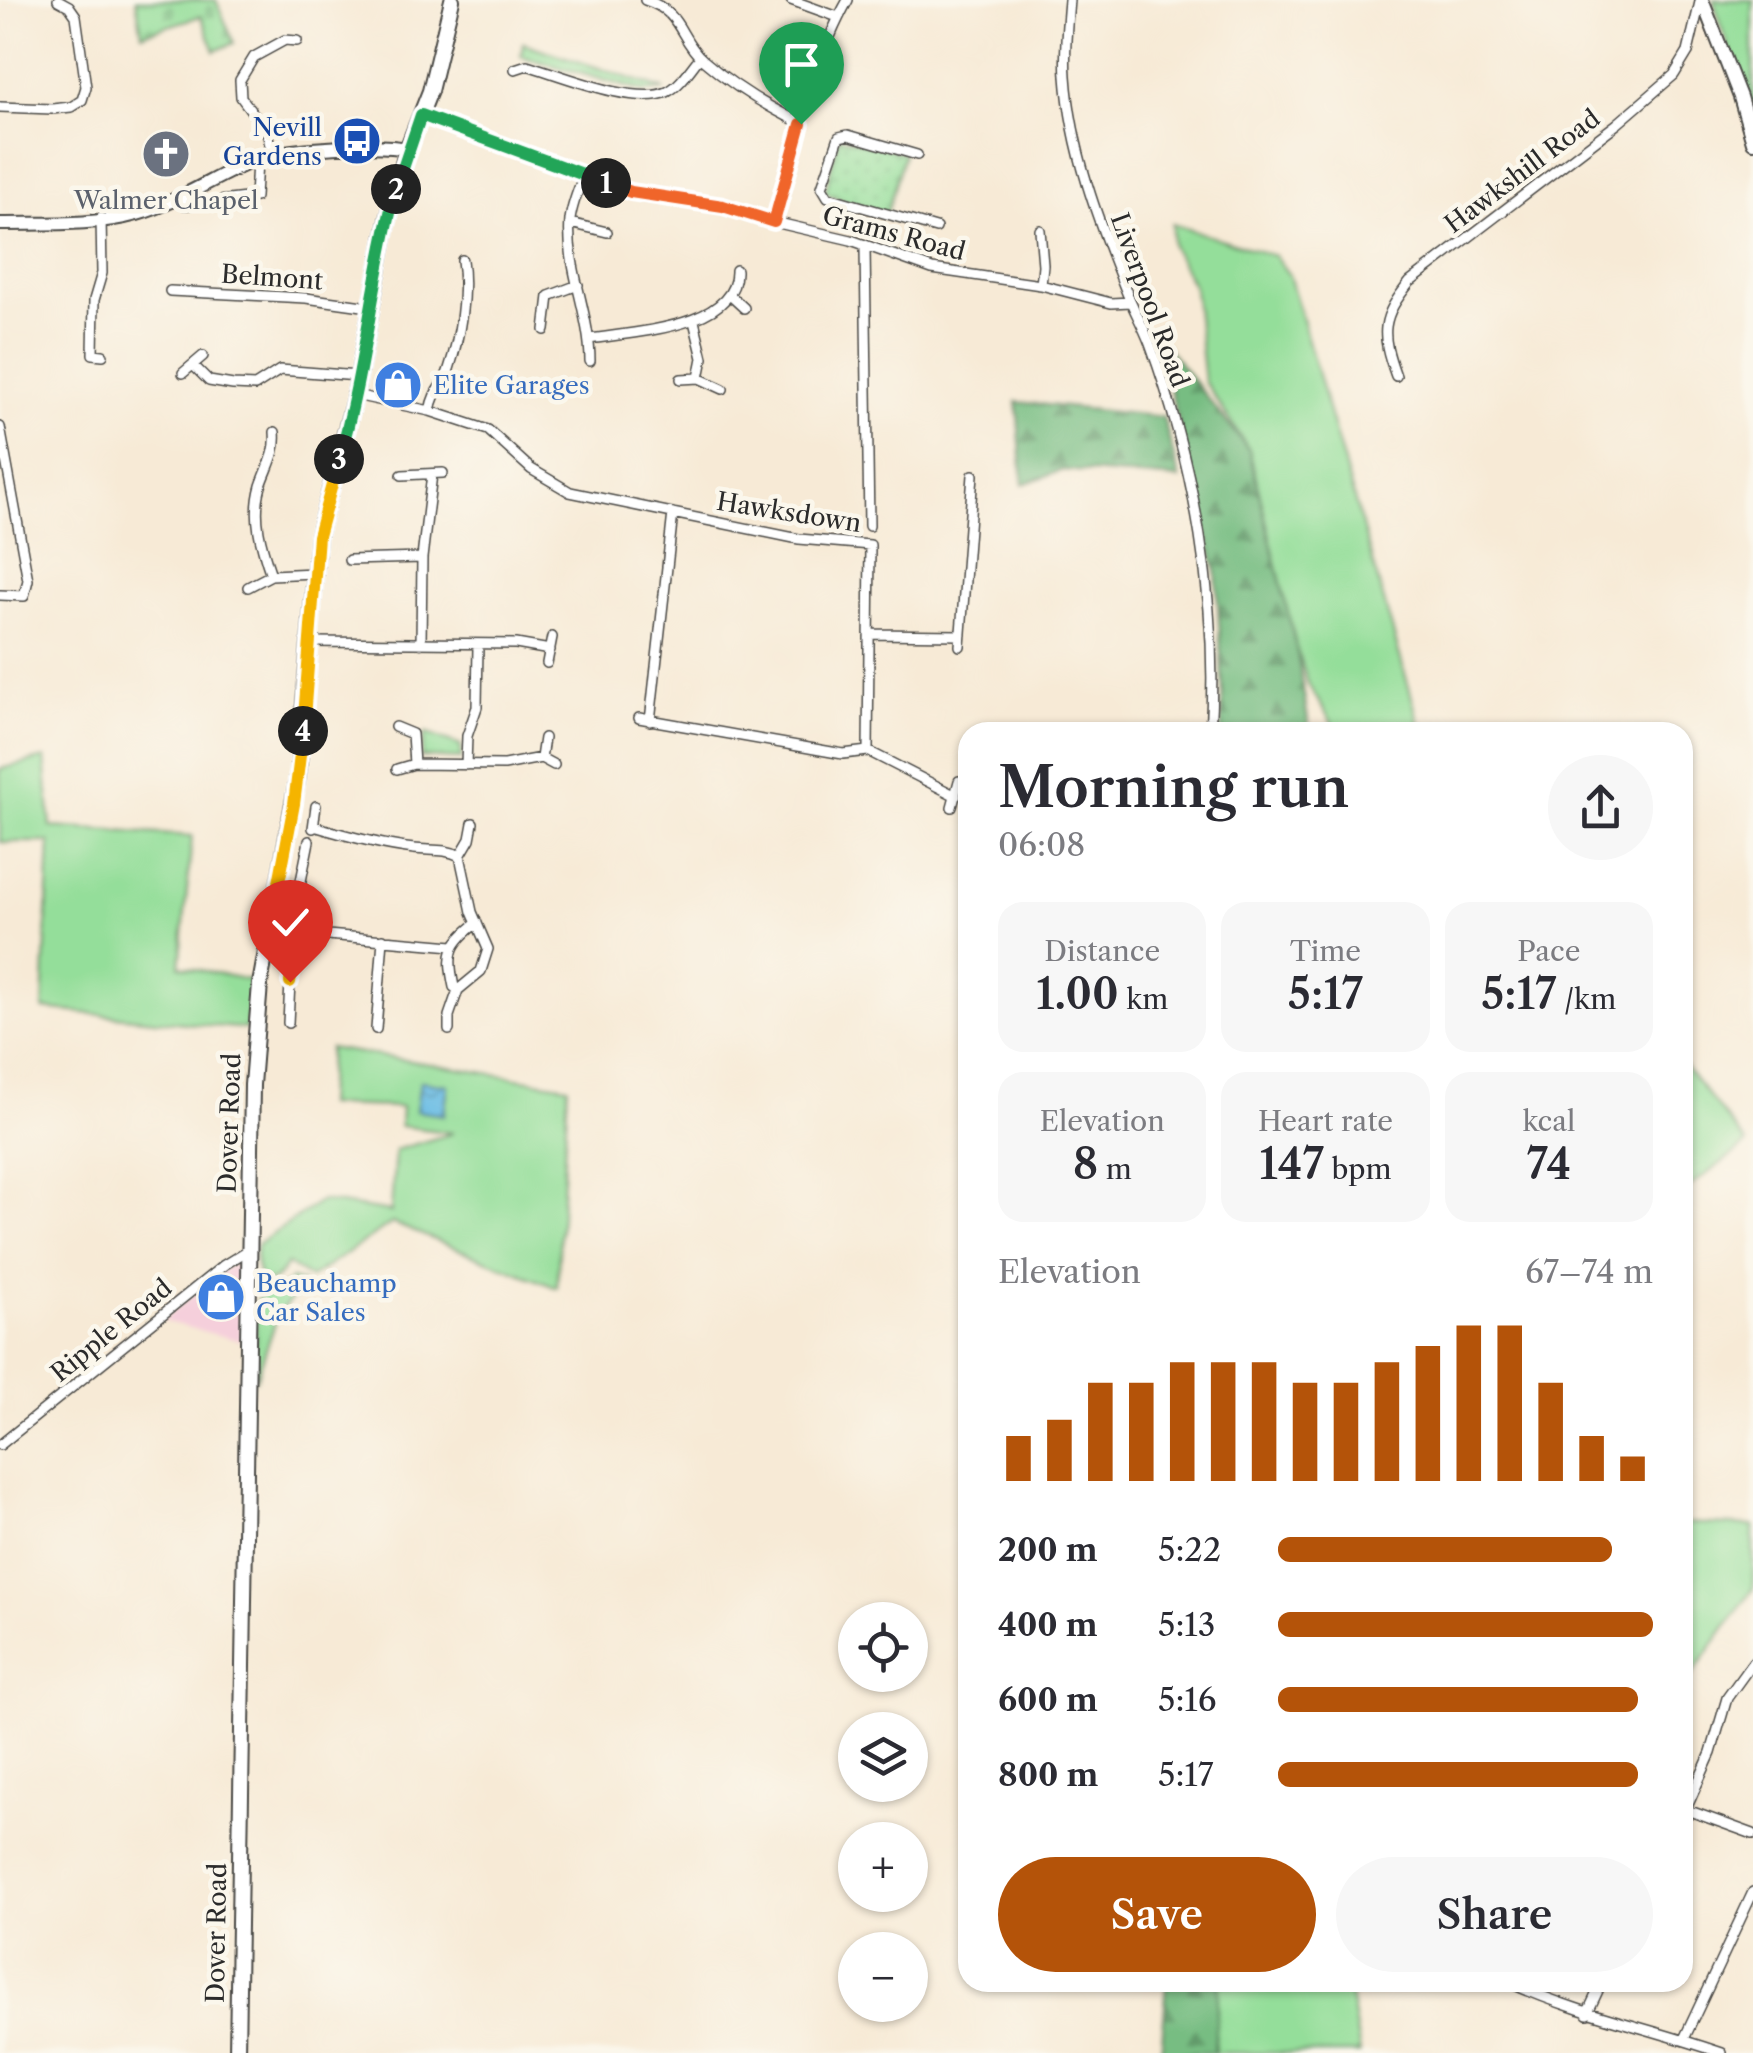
<!DOCTYPE html>
<meta charset="utf-8">
<style>
body{margin:0;font-family:"Libre Caslon Text",serif;background:#f7f7f7;color:#2b2b33;height:100vh;display:flex;flex-direction:column;font-size:38px;white-space:nowrap}
*{box-sizing:border-box;margin:0}
p{font-size:32px;color:#7c7c81}
.icon{flex:none;width:55px;height:55px;fill:none;stroke:currentColor;stroke-width:2;stroke-linecap:round;stroke-linejoin:round}
.map{position:relative;flex:1;overflow:hidden}
.sheet{position:absolute;left:958px;top:722px;width:735px;height:1270px;display:flex;flex-direction:column;background:#fff;border-radius:30px;box-shadow:0 2px 8px #0004}
.sheet>*{flex:none}
.controls{position:absolute;left:838px;top:1602px;display:grid;gap:20px}
.controls a{display:grid;place-items:center;width:90px;height:90px;border-radius:50%;background:#fff;box-shadow:0 2px 8px #0004;font-size:50px}
.pin{position:absolute;display:grid;place-items:center;width:85px;height:85px;color:#fff;margin:-102px -42px;border-radius:50% 50% 50% 0;rotate:-45deg;box-shadow:0 0 10px #0007}
.pin .icon{rotate:45deg}
.km{position:absolute;width:50px;height:50px;margin:-25px;border-radius:50%;background:#222;color:#fff;font-size:28px;line-height:50px;text-align:center}
.round{display:grid;place-items:center;flex:none;width:105px;height:105px;border-radius:52px;background:#f7f7f7}
.head{display:flex;align-items:center;justify-content:space-between;height:170px;padding:0 40px}
h1{font-size:55px;font-weight:600;line-height:75px}
.metrics{display:grid;grid-template-columns:repeat(3,1fr);gap:15px;height:170px;padding:10px 40px}
.metrics div{display:grid;align-content:center;border-radius:25px;background:#f7f7f7;text-align:center}
.metrics b{font-size:42px;font-weight:600}
.metrics small{font-size:28px;font-weight:400}
.metrics p{font-size:28px}
.chart{height:280px;padding:20px 40px}
.chart p{display:flex;justify-content:space-between}
.chart svg{width:100%;height:180px;margin-top:10px;stroke:#b45309;stroke-width:6}
.primary-button{display:flex;gap:20px;margin-top:auto;padding:20px 40px}
.primary-button a{flex:1;height:115px;border-radius:60px;background:#b45309;color:#fff;font-size:40px;font-weight:600;line-height:115px;text-align:center}
.primary-button a+a{background:#f7f7f7;color:#2b2b33}
ul{padding:0 40px;list-style:none;font-size:32px}
li{display:grid;grid-template-columns:160px 120px 1fr;align-items:center;height:75px}
li i{height:25px;border-radius:12px;background:#b45309}
.map>svg:first-child{display:block}
.built{fill:#f5cfdb}
.grass{fill:#94de9a;stroke:#608462;stroke-width:2.5}
.forest{fill:url(#forest-firs);stroke:#517456;stroke-width:2.5}
.cemetery{fill:url(#cemetery-stones);stroke:#608462;stroke-width:2.5}
.park{fill:url(#park-tufts);stroke:#608462;stroke-width:2.5}
.garden{fill:url(#garden-dots);stroke:#608462;stroke-width:2.5}
.water{fill:url(#water-waves);stroke:#4a7488;stroke-width:2.5}
.lines{fill:none;stroke-linecap:round;stroke-linejoin:round}
.street-casing{stroke:#4a4845;stroke-width:12}
.secondary-casing{stroke:#4a4845;stroke-width:16}
.primary-casing{stroke:#4a4845;stroke-width:18}
.street{stroke:#fff;stroke-width:9}
.secondary{stroke:#fff;stroke-width:12}
.primary{stroke:#fff;stroke-width:14}
.split-1-casing{stroke:#fff;stroke-width:20}
.split-2-casing{stroke:#fff;stroke-width:20}
.split-3-casing{stroke:#fff;stroke-width:20}
.split-4-casing{stroke:#fff;stroke-width:20}
.split-5-casing{stroke:#fff;stroke-width:20}
.split-1{stroke:#f0652b;stroke-width:12}
.split-2{stroke:#22a559;stroke-width:12}
.split-3{stroke:#22a559;stroke-width:12}
.split-4{stroke:#f5b400;stroke-width:12}
.split-5{stroke:#f5b400;stroke-width:12}
.labels{text-anchor:middle;stroke-width:9;stroke-linejoin:round;paint-order:stroke}
.transit-label{font-size:25px;fill:#164399;stroke:#fbf7ec;text-anchor:end}
.street-label{font-size:25px;fill:#2b2b2b;stroke:#fbf7ec}
.worship-label{font-size:25px;fill:#5b616d;stroke:#fbf7ec}
.shop-label{font-size:25px;fill:#366cbe;stroke:#fbf7ec;text-anchor:start}
</style>
<div class="map">
<svg width="1753" height="2053" viewBox="0 0 1753 2053">
<defs>
<pattern id="forest-firs" width="22" height="20" patternUnits="userSpaceOnUse" patternTransform="scale(2.5)"><rect width="22" height="20" fill="#77bd82"/><path d="M5 1l3.5 6h-7zM16 11l3.5 6h-7z" fill="#629a6b"/></pattern>
<pattern id="cemetery-stones" width="16" height="16" patternUnits="userSpaceOnUse" patternTransform="scale(2.5)"><rect width="16" height="16" fill="#94de9a"/><path d="M2 7V4a2 2 0 0 1 4 0v3zM10 15v-3a2 2 0 0 1 4 0v3z" fill="#80bf85"/></pattern>
<pattern id="park-tufts" width="24" height="20" patternUnits="userSpaceOnUse" patternTransform="scale(2.5)"><rect width="24" height="20" fill="#94de9a"/><path d="M3 7l-1-3M5 7V3M7 7l1-3M15 17l-1-3M17 17v-4M19 17l1-3" fill="none" stroke="#80bf85"/></pattern>
<pattern id="garden-dots" width="8" height="8" patternUnits="userSpaceOnUse" patternTransform="scale(2.5)"><rect width="8" height="8" fill="#94de9a"/><path d="M2 2h.1M6 6h.1" fill="none" stroke="#80bf85" stroke-width="1.8" stroke-linecap="round"/></pattern>
<pattern id="water-waves" width="16" height="10" patternUnits="userSpaceOnUse" patternTransform="scale(2.5)"><rect width="16" height="10" fill="#68bce4"/><path d="M0 5q4-4 8 0t8 0" fill="none" stroke="#5699b9"/></pattern>
</defs>
<rect width="100%" height="100%" fill="#fbf7ec"/>
<filter id="ink" filterUnits="userSpaceOnUse"><feTurbulence type="fractalNoise" baseFrequency=".01" numOctaves="2"/><feDisplacementMap in="SourceGraphic" scale="20" xChannelSelector="R" yChannelSelector="G"/><feConvolveMatrix kernelMatrix="1 2 1 2 8 2 1 2 1" color-interpolation-filters="sRGB"/></filter>
<filter id="wash" filterUnits="userSpaceOnUse"><feTurbulence type="fractalNoise" baseFrequency=".0048" numOctaves="4" result="noise"/><feDisplacementMap in="SourceGraphic" scale="40" xChannelSelector="R" yChannelSelector="G"/><feGaussianBlur stdDeviation="2.25" result="paint"/><feColorMatrix in="noise" values="0 0 0 0 0 0 0 0 0 0 0 0 0 0 0 0 0 1.4 0 .05"/><feComposite in="paint" operator="in"/></filter>
<g filter="url(#wash)">
<rect width="100%" height="100%" fill="#f7ead6"/>
<path class="built" d="M241,1262v79l-78,-20 63,-53z"/>
<path class="grass" d="M1713,0h40v121z
M523,43l142,47 -21,2 -123,-36z
M1172,224l103,32 14,19 133,457h-84l-29,-46 -12,-35 -48,-201 -45,-69 -10,-93 -22,-42z
M45,758l6,69 141,9 -12,130 74,15 -8,48 -203,-20 7,-167h-50v-73z
M329,1048l239,38 -11,202 -165,-65 -82,55 -23,-14c-21,36 -36,10 -30,-19l64,-44 70,11 4,-62 58,-17 -53,-7 1,-19 -75,-2z
M1683,1064l64,80 -64,48z
M291,1279l12,4v5l-24,24 -24,69 1,-79c8,-13 25,-10 35,-23z
M1683,1523l70,3v62l-70,100z
M1219,1983h129l12,70h-146z"/>
<path class="forest" d="M1156,334l93,116 48,201 13,81h-89l2,-37 -7,-125z
M1017,402l146,15 17,62 -117,-9 -40,14z
M1167,1983h52l-5,70h-53z"/>
<path class="cemetery" d="M136,0h80l18,43 -19,8 -14,-35 -59,18z"/>
<path class="park" d="M425,733l36,13v13l-40,-2z"/>
<path class="garden" d="M839,137l65,16 -18,63 -61,-23z"/>
<path class="water" d="M420,1081l28,4 -4,30 -28,-4z"/>
</g>
<g filter="url(#ink)">
<g class="lines">
<g class="street-casing">
<path id="street" d="M645,0c38,12 33,38 58,60 30,26 63,46 98,63
M791,0l47,17
M1069,0c-2,25 -5,51 -3,76 5,73 32,145 59,212 7,19 18,37 25,56 44,120 69,261 60,388
M515,69l12,-4c34,10 108,41 140,27 13,-6 24,-24 33,-35
M0,107l52,2 19,-2 11,-7 4,-13 -10,-71 -7,-10 -11,-6
M421,115l210,77 92,14 51,16 77,18 81,29 109,16 70,18 19,-1
M272,154l-5,-22 -26,-35 -1,-17 14,-23 31,-17 12,1
M917,155l-69,-20 -9,2 -17,50 6,10 108,31
M584,175c-6,15 -12,29 -14,45 -4,47 20,94 20,141
M178,198l7,7 70,-8 2,-36
M101,218l1,55 -8,27 -1,54 10,1
M774,222c21,-72 37,-157 74,-222
M570,223l37,9
M1040,230l3,35 -2,20
M865,248l4,278
M170,291l136,7 64,9
M549,296l29,-11
M731,296l13,12
M694,321l9,37 -4,20
M545,330l4,-34
M590,339c43,-7 148,-11 146,-69
M193,365l16,16 24,4 22,1 25,-16 78,6
M183,373l20,-17
M1396,376c-16,-44 -15,-58 14,-94l207,-158 57,-49 14,-23 12,-50
M681,379l18,-1 24,11
M355,395l75,16 58,19 43,39 39,23 229,47 71,6 -2,206
M430,411c4,-23 14,-25 19,-42 11,-33 18,-75 13,-109
M0,427l28,153 -4,16 -24,-1
M402,475l41,-2
M349,560l73,-2
M271,575c-10,-29 -19,-58 -10,-89 7,-21 16,-32 14,-54
M248,587l23,-12 43,-2
M869,634l92,1
M310,642l206,2 34,6
M421,644l1,-86 10,-84
M960,646l13,-171
M547,663l5,-26
M639,718l204,36 25,-3 88,45
M650,721l23,-208
M395,727l17,7 2,30
M541,758l3,-20
M466,765l1,-29 10,-29 1,-61
M397,769l17,-5 90,1 37,-7 13,7
M952,807l7,-26
M314,826c33,10 66,19 100,23 17,2 31,-1 46,7l12,56 16,37 -7,22 -23,19 -4,-3c-7,-33 -5,-43 23,-64
M313,828l3,-22
M460,856l10,-17 3,-16
M270,930l183,16
M288,1023l2,-41 14,-72 -4,-24 9,-45
M376,1029l7,-90
M449,1030v-14l9,-26
M0,1445l224,-180 26,-16
M1687,1810l66,24
M1682,1818l29,-65 16,-55 26,-36
M1508,1982c69,32 143,46 214,71
M1587,2014l15,-32
M1684,2039l69,-147"/>
</g>
<g class="secondary-casing">
<path id="secondary" d="M1702,0l38,97 13,45
M0,224c44,-1 94,2 137,-10 47,-13 87,-45 133,-59 26,-7 111,-12 137,-6"/>
</g>
<g class="primary-casing">
<path id="primary" d="M237,2053l15,-968 8,-101 38,-208 20,-240 37,-141 33,-176 19,-70 23,-58 22,-91"/>
</g>
<use href="#street" class="street"/>
<use href="#secondary" class="secondary"/>
<use href="#primary" class="primary"/>
</g>
</g>
<g class="lines" filter="url(#ink)">
<g class="split-1-casing">
<path id="split-1" d="M606,183l25,9 92,14 51,16 27,-98"/>
</g>
<g class="split-2-casing">
<path id="split-2" d="M396,189l25,-74 185,68"/>
</g>
<g class="split-3-casing">
<path id="split-3" d="M339,459c26,-88 33,-181 57,-270"/>
</g>
<g class="split-4-casing">
<path id="split-4" d="M303,731l15,-195 21,-77"/>
</g>
<g class="split-5-casing">
<path id="split-5" d="M290,982l8,-50 -28,-2 24,-126 9,-73"/>
</g>
<use href="#split-1" class="split-1"/>
<use href="#split-2" class="split-2"/>
<use href="#split-3" class="split-3"/>
<use href="#split-4" class="split-4"/>
<use href="#split-5" class="split-5"/>
</g>
<defs>
<g id="bus-disc" transform="scale(2.5)"><circle r="9.5" fill="#1a4fb4" stroke="#fbf7ec"/><path d="M-5-6H5V4H4V6H2V4H-2V6H-4V4H-5ZM-3.5-4V0h7V-4ZM-3.5 1.2v1.5H-2V1.2ZM2 1.2v1.5H3.5V1.2Z" fill="#fff"/></g>
<g id="church-disc" transform="scale(2.5)"><circle r="9.5" fill="#6b7280" stroke="#fbf7ec"/><path d="M-1.2-6h2.4v3.5h3.3v2.4h-3.3V6h-2.4V-.1h-3.3v-2.4h3.3Z" fill="#fff"/></g>
<g id="shop-disc" transform="scale(2.5)"><circle r="9.5" fill="#3f7fe0" stroke="#fbf7ec"/><path d="M-5-2.5h2.3a2.7 3.5 0 0 1 5.4 0H5L5.5 6h-11ZM-1.5-2.5h3a1.5 2.3 0 0 0-3 0Z" fill="#fff"/></g>
</defs>
<g fill-rule="evenodd">
<use href="#bus-disc" x="357" y="141"/>
<use href="#church-disc" x="166" y="154"/>
<use href="#shop-disc" x="398" y="385"/>
<use href="#shop-disc" x="221" y="1297"/>
</g>
<g class="labels">
<g class="transit-label">
<text x="322" y="136">Nevill<tspan x="322" dy="29">Gardens</tspan></text>
</g>
<g class="street-label">
<text transform="translate(1522 171) rotate(-37)" y="9">Hawkshill Road</text>
<text transform="translate(894 233) rotate(15)" y="9">Grams Road</text>
<text transform="translate(272 277) rotate(4)" y="9">Belmont</text>
<text transform="translate(1150 300) rotate(70)" y="9">Liverpool Road</text>
<text transform="translate(789 512) rotate(9)" y="9">Hawksdown</text>
<text transform="translate(229 1123) rotate(-88)" y="9">Dover Road</text>
<text transform="translate(111 1330) rotate(-39)" y="9">Ripple Road</text>
<text transform="translate(216 1933) rotate(-89)" y="9">Dover Road</text>
</g>
<g class="worship-label">
<text x="166" y="209">Walmer Chapel</text>
</g>
<g class="shop-label">
<text x="433" y="394">Elite Garages</text>
<text x="256" y="1292">Beauchamp<tspan x="256" dy="29">Car Sales</tspan></text>
</g>
</g>
</svg>
<div class="controls">
<a><svg class="icon" aria-label="locate" viewBox="0 0 24 24"><circle cx="12" cy="12" r="6"/><path d="M12 2v4M12 18v4M2 12h4M18 12h4"/></svg></a>
<a><svg class="icon" aria-label="layers" viewBox="0 0 24 24"><path d="M12 4l9 5-9 5-9-5zM3 14l9 5 9-5"/></svg></a>
<a>+</a>
<a>−</a>
</div>
<div class="pin" style="left:801px;top:124px;background:#1e9e55"><svg class="icon" aria-label="arrive" viewBox="0 0 24 24"><path d="M6 21V4h12l-3 4 3 4H6"/></svg></div>
<div class="pin" style="left:290px;top:982px;background:#d93025"><svg class="icon" aria-label="check" viewBox="0 0 24 24"><path d="M5 12l5 5 9-10"/></svg></div>
<b class="km" style="left:606px;top:183px">1</b>
<b class="km" style="left:396px;top:189px">2</b>
<b class="km" style="left:339px;top:459px">3</b>
<b class="km" style="left:303px;top:731px">4</b>
<section class="sheet">
<div class="head"><div><h1>Morning run</h1><p>06:08</p></div><a class="round"><svg class="icon" aria-label="share" viewBox="0 0 24 24"><path d="M12 15V3M7 8l5-5 5 5M5 13v7h14v-7"/></svg></a></div>
<div class="metrics">
<div><p>Distance</p><b>1.00<small> km</small></b></div>
<div><p>Time</p><b>5:17</b></div>
<div><p>Pace</p><b>5:17<small> /km</small></b></div>
</div>
<div class="metrics">
<div><p>Elevation</p><b>8<small> m</small></b></div>
<div><p>Heart rate</p><b>147<small> bpm</small></b></div>
<div><p>kcal</p><b>74</b></div>
</div>
<div class="chart"><p><span>Elevation</span>67–74 m</p>
<svg viewBox="0 0 160 44" preserveAspectRatio="none"><path d="M5 44V33M15 44V29M25 44V20M35 44V20M45 44V15M55 44V15M65 44V15M75 44V20M85 44V20M95 44V15M105 44V11M115 44V6M125 44V6M135 44V20M145 44V33M155 44V38"/></svg>
</div>
<ul>
<li><b>200 m</b>5:22<i style="width:89%"></i></li>
<li><b>400 m</b>5:13<i style="width:100%"></i></li>
<li><b>600 m</b>5:16<i style="width:96%"></i></li>
<li><b>800 m</b>5:17<i style="width:96%"></i></li>
</ul>
<div class="primary-button"><a>Save</a><a>Share</a></div>
</section>
</div>
